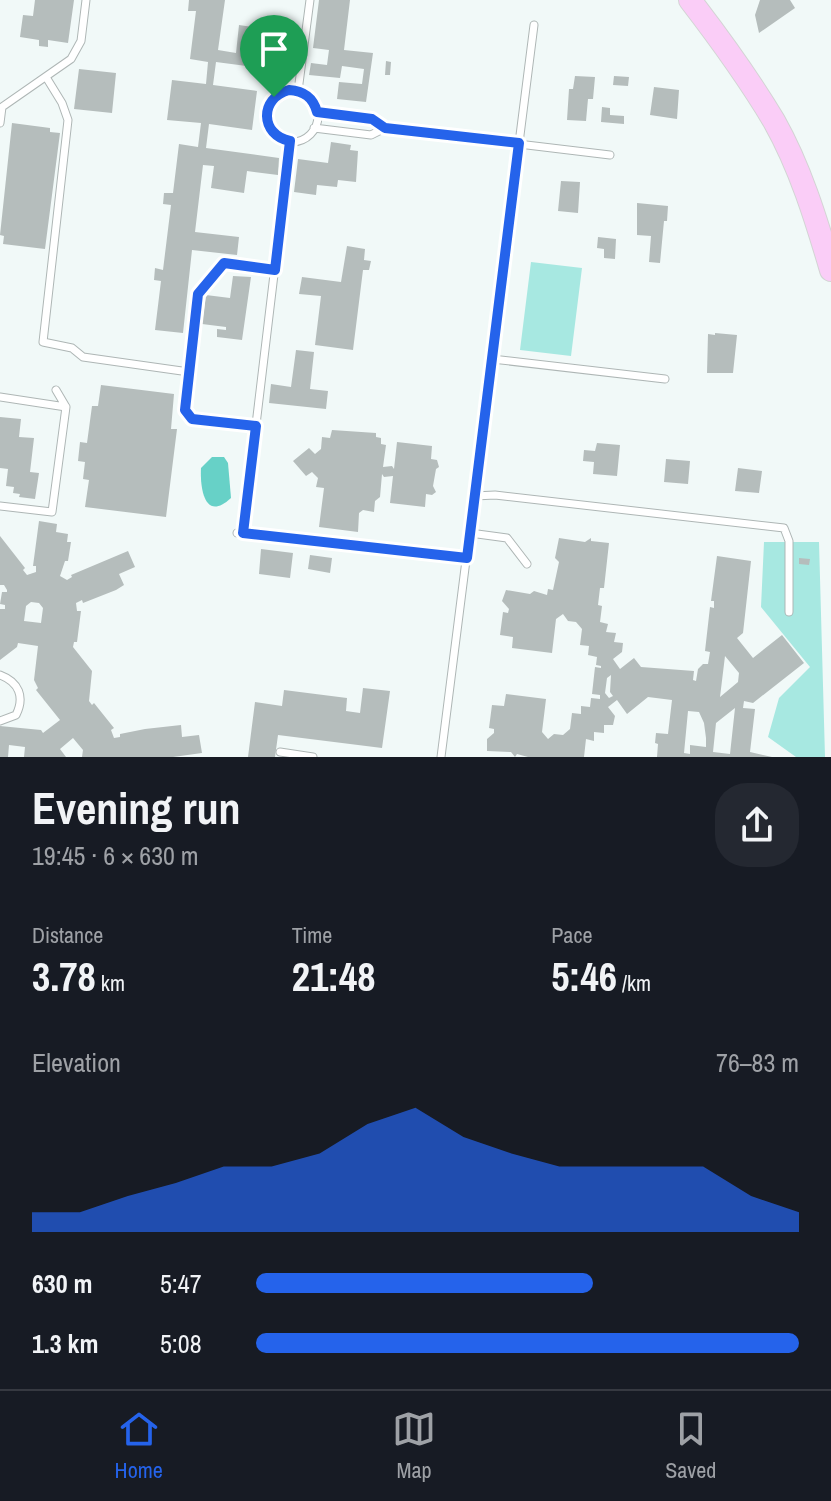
<!DOCTYPE html>
<meta charset="utf-8">
<style>
body{margin:0;font-family:"Archivo Narrow",sans-serif;background:#242831;color:#f1f3f6;height:100vh;display:flex;flex-direction:column;font-size:30px;white-space:nowrap}
*{box-sizing:border-box;margin:0}
p{font-size:26px;color:#9ea1a6}
.icon{flex:none;width:44px;height:44px;fill:none;stroke:currentColor;stroke-width:2;stroke-linecap:round;stroke-linejoin:round}
.map{position:relative;height:757px;overflow:hidden}
.side{display:flex;flex-direction:column;background:#171b24;flex:1}
.side>*{flex:none}
.pin{position:absolute;display:grid;place-items:center;width:68px;height:68px;color:#fff;margin:-82px -34px;border-radius:50% 50% 50% 0;rotate:-45deg;box-shadow:0 0 8px #0007}
.pin .icon{rotate:45deg}
.round{display:grid;place-items:center;flex:none;width:84px;height:84px;border-radius:32px;background:#242831}
.summary{display:flex;align-items:center;justify-content:space-between;height:136px;padding:0 32px}
h1{font-size:44px;font-weight:700;line-height:60px}
.figures{display:grid;grid-template-columns:repeat(3,1fr);gap:12px;height:136px;padding:8px 32px}
.figures div{display:grid;align-content:center}
.figures b{font-size:40px;font-weight:700}
.figures small{font-size:22px;font-weight:400}
.figures p{font-size:22px}
.chart{height:224px;padding:16px 32px}
.chart p{display:flex;justify-content:space-between}
.chart svg{width:100%;height:144px;margin-top:8px;fill:#2563eb;opacity:.7}
ul{padding:0 32px;list-style:none;font-size:26px}
li{display:grid;grid-template-columns:128px 96px 1fr;align-items:center;height:60px}
li i{height:20px;border-radius:10px;background:#2563eb}
.menu{display:flex;justify-content:space-around;align-items:center;height:112px;border-top:2px solid #363941;background:#171b24;font-size:22px;color:#9ea1a6}
.menu a{display:grid;justify-items:center;gap:4px}
.menu .active{color:#2563eb}
.map>svg:first-child{display:block}
.green{fill:#a7e8e1}
.water{fill:#67d1c7}
.building{fill:#b5bdbc;fill-rule:evenodd}
.lines{fill:none;stroke-linecap:round;stroke-linejoin:round}
.service-casing{stroke:#aeb6b5;stroke-width:9}
.primary-casing{stroke:#d3d4d4;stroke-width:24}
.service{stroke:#fff;stroke-width:7}
.primary{stroke:#facdf7;stroke-width:22}
.route-casing{stroke:#fff;stroke-width:16}
.route{stroke:#2563eb;stroke-width:10}
</style>
<div class="map">
<svg width="831" height="757" viewBox="0 0 831 757">
<rect width="100%" height="100%" fill="#f1f9f8"/>
<path class="green" d="M531,262l51,6 -11,88 -51,-6z
M764,542h55l6,215h-29l-28,-20 11,-39 31,-31 -49,-60z"/>
<path class="water" d="M212,457h12l4,6 3,35c-27,25 -31,-11 -30,-30z"/>
<path class="building" d="M35,0h39l-6,43 -20,-3v7l-9,-1v-6l-19,-3 3,-22 10,1z
M189,0h36l-7,50 18,3 3,-28 26,4 -3,26 30,5 -1,12 -75,-10 -3,23 44,6 -5,39 -43,-6 -3,24 73,10 -1,17 -31,-4 -3,22 -33,-5 3,-22 -11,-1 -8,67 44,5 -2,18 -45,-5 -9,83 -28,-3 6,-49 -7,-1 1,-12 8,2 8,-65 -8,-1 1,-11h9l6,-49 19,3 3,-24 -34,-3 5,-40 34,4 2,-22 -18,-3 6,-48h-8z
M319,0h31l-6,50 29,3 -7,49 -29,-3 2,-17 23,2 2,-15 -22,-3 -2,12 -31,-3 2,-12 16,2 2,-15 -16,-2z
M760,0h30l5,8 -36,25 -4,-18z
M386,61l5,1 -1,13h-5z
M79,69l37,4 -4,40 -38,-4z
M575,76l20,1 -2,22h-5l-2,22 -19,-1 2,-31h4z
M614,76l15,1 -1,9 -15,-1z
M654,87l25,3 -2,29 -27,-4z
M602,107l8,1v7l14,1v8l-23,-2z
M12,123l38,5v4l10,1 -15,116 -42,-5 1,-8 -4,-1z
M331,142l20,3 -1,5 8,1 -2,31 -18,-2 -1,7 -20,-2 -1,10 -22,-3 4,-33 30,4z
M561,181l19,1 -2,31 -20,-2z
M637,203l31,3 -1,15h-3l-4,42 -11,-1 2,-26 -14,-1z
M598,237l18,2 -1,20 -11,-1v-9l-7,-1z
M347,246l18,3 -1,11 7,1 -2,9h-6l-10,80 -38,-5 6,-49 -22,-2 3,-17 39,5z
M233,276l18,1 -9,63 -25,-3v-8l9,1v-3l-24,-3 4,-29 24,3z
M715,333l22,2 -4,38h-26l1,-39 7,1z
M296,350l18,2 -4,37 18,2 -2,18 -57,-6 2,-19 20,3z
M101,385l73,9 -3,35h6l-11,88 -81,-10 4,-27 -6,-1 2,-17 -7,-1 2,-19 7,1 5,-37h6z
M0,417l21,2 -2,18 15,1 -4,34 9,1 -4,26 -16,-2 1,-3 -7,-1 1,-6 -8,-1 2,-17 -8,-1z
M332,430l44,3v4l5,1v6l5,1 -3,22 9,-1 2,3 3,-27 35,4 -1,13 6,1 2,7 -3,2 -3,17 3,6 -4,3 -6,-1 -1,13 -35,-4 3,-27 -9,1 -2,-3 -2,23 -5,4 -1,11 -11,-2 -4,3 -1,19 -39,-5 5,-39 -8,-1 2,-9 -6,-6 -6,4 -13,-15 16,-13 6,6 6,-5 1,-12 8,1z
M597,443l23,2 -3,31 -24,-2 1,-12 -11,-1 1,-11 11,1z
M666,459l24,2 -2,23 -24,-2z
M738,468l24,3 -3,22 -24,-2z
M39,521l18,3 -1,8 12,2 -1,8h4l-3,19h-3l-5,15 7,4 5,-3 -1,-2 57,-24 7,16 -16,7 5,11 -8,5 -33,13 -1,-3 -6,3 1,8h4l-4,31h-3l-1,5 19,24 -3,30 3,4 2,-2 20,25 -3,2 3,8 6,-1v-3l25,-5 36,-4 1,12 17,-2 3,18 -29,4h-91l1,-7 -10,-12 -13,11 6,8h-42l1,-10 -16,-2 -1,12h-8v-31l41,4 2,3 17,-13 -24,-30 2,-2 -4,-8 4,-34 -20,-3 -1,4 -17,13v-51h5v-4l-5,-1 2,-12h5v-2l-3,-5h-4v-49l25,32 -2,2 4,5 9,-3v-6h-3zM31,602l8,1 4,5 -2,15 -17,-2 2,-15z
M559,538l26,4 6,-4v3l18,2 -5,45h-4l-2,17 4,1 -2,16 8,2 -2,8 10,1 -2,9 9,1 -1,9 -9,7 7,10 14,-11 7,9 53,4 -1,9 3,1 2,-12 5,-5h5l2,-12 -5,-1 5,-44 4,1v-7h-3l6,-45 34,5 -8,72 -6,5 16,20 29,-23 22,28 -51,40 -9,-2 -1,7 12,1 -5,43 22,5h-115l1,-13 -3,-1 1,-10 12,1 4,-34 -24,-3 -21,17 -10,-14 -9,7 7,9 -2,9h-9v8l-10,-1v9l-8,-2 -2,18h-56l-11,-3 -2,3 -4,-5 -24,-1v-12l7,-6v-4l-5,-1 3,-23 12,1 2,-12 40,5 -4,33 6,7 6,-5 9,1 7,-6 2,-16 9,1v-8l9,1 1,-9 9,1v-4l-8,-1 3,-27 6,1v-2l-5,-1 1,-8 -9,-2 1,-9 -9,-1 2,-16 -6,-7 -8,-1 -5,-7 -7,5 -4,34 -40,-5 1,-11 -13,-2 3,-23 5,1 1,-4 -7,-8 4,-11 24,4 4,-3 13,4 1,-6 5,1 6,-28 -4,-4zM725,656l14,17 -1,9 -18,15zM611,675l-1,17 3,4 -4,2 -4,-5 2,-15zM735,708l-5,46 -17,-2 3,-29zM688,711l11,1 5,11 2,15v9l-16,-2v9l-6,-1z
M261,549l32,4 -3,25 -31,-4z
M310,555l22,3 -2,15 -22,-4z
M799,558l11,1 -1,6 -10,-1z
M363,688l27,3 -8,57 -104,-13 -3,22h-27l7,-55 27,4 2,-16 63,8 -1,13 14,2z"/>
<g class="lines">
<g class="service-casing">
<path id="service" d="M46,77l16,26 6,17 -25,222 29,6 11,9 106,15
M266 116a26 26 0 1 1 52 0a26 26 0 1 1-52 0Z
M298,91l12,-91
M0,123l2,-16 69,-48 10,-18 5,-41
M314,128l57,7 14,-7 -13,-9 -55,-7
M385,128l225,27
M492,359l173,20
M0,397l66,10
M256,426l-64,-7 -7,-9 13,-116 26,-31 51,7
M475,496l20,-1 289,33 5,13v71
M0,506l52,6 14,-105 -10,-17
M237,533l230,25
M243,533l47,-392
M470,533l37,5 20,26
M0,675c19,7 25,22 16,40l-16,6
M280,752l33,5
M441,757l93,-732"/>
</g>
<g class="primary-casing">
<path id="primary" d="M690,0c30,39 59,79 84,121 26,46 42,98 57,149"/>
</g>
<use href="#service" class="service"/>
<use href="#primary" class="primary"/>
</g>
<g class="lines">
<g class="route-casing">
<path id="route" d="M289,90c15,1 24,7 28,22l55,7 13,9 134,15 -52,415 -224,-25 13,-107 -64,-7 -7,-9 13,-116 26,-31 51,7 15,-129c-30,-6 -31,-43 -1,-51z"/>
</g>
<use href="#route" class="route"/>
</g>
</svg>
<div class="pin" style="left:274px;top:97px;background:#1e9e55"><svg class="icon" aria-label="arrive" viewBox="0 0 24 24"><path d="M6 21V4h12l-3 4 3 4H6"/></svg></div>
</div>
<section class="side">
<div class="summary"><div><h1>Evening run</h1><p>19:45 · 6 × 630 m</p></div><a class="round"><svg class="icon" aria-label="share" viewBox="0 0 24 24"><path d="M12 15V3M7 8l5-5 5 5M5 13v7h14v-7"/></svg></a></div>
<div class="figures">
<div><p>Distance</p><b>3.78<small> km</small></b></div>
<div><p>Time</p><b>21:48</b></div>
<div><p>Pace</p><b>5:46<small> /km</small></b></div>
</div>
<div class="chart"><p><span>Elevation</span>76–83 m</p>
<svg viewBox="0 0 160 44" preserveAspectRatio="none"><path d="M0 44V38L10 38L20 33L30 29L40 24L50 24L60 20L70 11L80 6L90 15L100 20L110 24L120 24L130 24L140 24L150 33L160 38V44z"/></svg>
</div>
<ul>
<li><b>630 m</b>5:47<i style="width:62%"></i></li>
<li><b>1.3 km</b>5:08<i style="width:100%"></i></li>
</ul>
</section>
<nav class="menu">
<a class="active"><svg class="icon" aria-label="home" viewBox="0 0 24 24"><path d="M3 11l9-7 9 7M6 9v11h12V9"/></svg>Home</a>
<a><svg class="icon" aria-label="map" viewBox="0 0 24 24"><path d="M3 6l6-2 6 2 6-2v14l-6 2-6-2-6 2zM9 4v14M15 6v14"/></svg>Map</a>
<a><svg class="icon" aria-label="saved" viewBox="0 0 24 24"><path d="M7 4h10v16l-5-4-5 4z"/></svg>Saved</a>
</nav>
